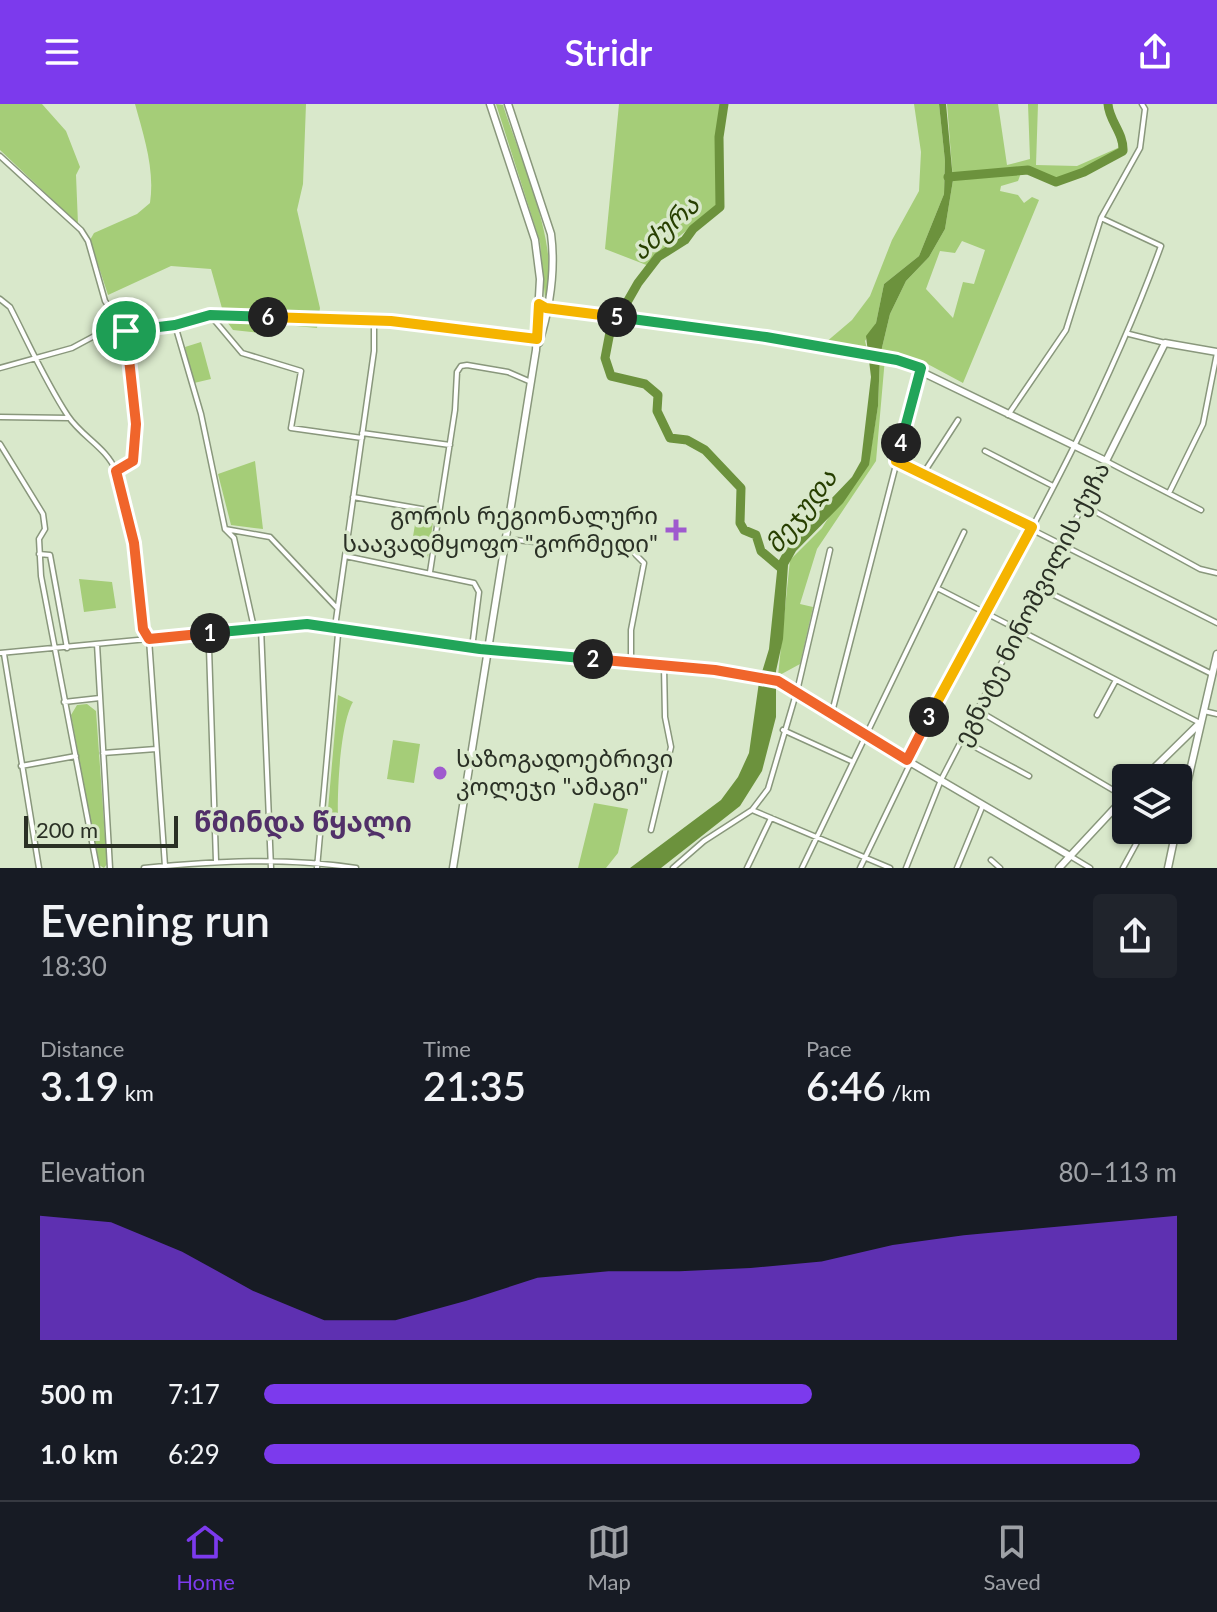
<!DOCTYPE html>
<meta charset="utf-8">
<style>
body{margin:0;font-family:Lato,"Noto Sans Georgian",sans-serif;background:#20242c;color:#f1f3f6;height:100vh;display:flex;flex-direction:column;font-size:30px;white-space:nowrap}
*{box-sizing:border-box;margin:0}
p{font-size:26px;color:#9ea1a6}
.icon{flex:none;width:44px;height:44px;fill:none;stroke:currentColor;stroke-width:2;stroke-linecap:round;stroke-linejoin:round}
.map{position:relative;height:764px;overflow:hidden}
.panel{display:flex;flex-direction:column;background:#171b24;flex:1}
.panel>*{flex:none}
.tools{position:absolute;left:1112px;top:660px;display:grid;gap:16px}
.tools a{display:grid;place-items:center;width:80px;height:80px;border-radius:8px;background:#171b24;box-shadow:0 2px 6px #0004;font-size:40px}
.scale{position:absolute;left:24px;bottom:20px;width:154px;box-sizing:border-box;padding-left:8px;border:4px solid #2a3025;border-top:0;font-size:22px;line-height:28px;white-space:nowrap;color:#2a3025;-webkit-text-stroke:6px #d9e8cb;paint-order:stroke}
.pin{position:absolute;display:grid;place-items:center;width:68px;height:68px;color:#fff;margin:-34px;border:4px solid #fff;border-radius:50%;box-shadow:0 2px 8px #0007}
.km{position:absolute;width:40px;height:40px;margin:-20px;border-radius:50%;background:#222;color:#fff;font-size:22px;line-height:40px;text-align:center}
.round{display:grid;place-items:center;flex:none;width:84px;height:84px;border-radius:8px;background:#20242c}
.head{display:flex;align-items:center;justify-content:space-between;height:136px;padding:0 40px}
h1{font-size:44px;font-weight:600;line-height:60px}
.figures{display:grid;grid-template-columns:repeat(3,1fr);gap:12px;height:136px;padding:8px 40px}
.figures div{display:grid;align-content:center}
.figures b{font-size:40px;font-weight:600}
.figures small{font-size:22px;font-weight:400}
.figures p{font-size:22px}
.chart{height:224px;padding:16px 40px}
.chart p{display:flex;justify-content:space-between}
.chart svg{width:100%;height:144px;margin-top:8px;fill:#7c3aed;opacity:.7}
ul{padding:0 40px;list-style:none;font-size:26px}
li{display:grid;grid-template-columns:128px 96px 1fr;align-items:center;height:60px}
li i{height:20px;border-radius:10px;background:#7c3aed}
header{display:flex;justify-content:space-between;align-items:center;height:104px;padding:0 40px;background:#7c3aed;color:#fff;font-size:36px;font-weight:600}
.tab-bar{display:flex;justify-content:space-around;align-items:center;height:112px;border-top:2px solid #363941;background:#171b24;font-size:22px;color:#9ea1a6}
.tab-bar a{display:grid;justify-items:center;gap:4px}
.tab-bar .on{color:#7c3aed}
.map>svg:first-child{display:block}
.green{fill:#a5cd78;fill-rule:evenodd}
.water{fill:#6c923d}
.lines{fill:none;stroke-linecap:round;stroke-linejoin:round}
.river{stroke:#6c923d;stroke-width:9}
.street-casing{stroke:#89977c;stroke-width:7}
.secondary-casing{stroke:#89977c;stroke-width:9}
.street{stroke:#fff;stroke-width:4}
.secondary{stroke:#fff;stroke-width:6}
.split-1-casing{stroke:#fff;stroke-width:16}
.split-2-casing{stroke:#fff;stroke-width:16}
.split-3-casing{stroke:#fff;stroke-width:16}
.split-4-casing{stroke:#fff;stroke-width:16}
.split-5-casing{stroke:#fff;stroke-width:16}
.split-6-casing{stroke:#fff;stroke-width:16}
.split-7-casing{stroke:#fff;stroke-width:16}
.split-1{stroke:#f0652b;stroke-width:10}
.split-2{stroke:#22a559;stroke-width:10}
.split-3{stroke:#f0652b;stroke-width:10}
.split-4{stroke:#f5b400;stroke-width:10}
.split-5{stroke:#22a559;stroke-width:10}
.split-6{stroke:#f5b400;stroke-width:10}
.split-7{stroke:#22a559;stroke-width:10}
.poi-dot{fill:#9f5ace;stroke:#d9e8cb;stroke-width:3}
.labels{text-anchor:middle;stroke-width:7;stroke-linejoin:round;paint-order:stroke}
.poi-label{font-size:24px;fill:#2a3025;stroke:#d9e8cb;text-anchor:end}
.street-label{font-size:24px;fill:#2a3025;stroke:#d9e8cb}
.water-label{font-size:26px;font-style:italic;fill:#273f00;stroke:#d9e8cb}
.quarter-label{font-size:28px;font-weight:bold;fill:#513069;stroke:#d9e8cb}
</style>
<header><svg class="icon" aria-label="menu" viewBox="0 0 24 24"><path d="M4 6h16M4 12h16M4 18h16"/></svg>Stridr<svg class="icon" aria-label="share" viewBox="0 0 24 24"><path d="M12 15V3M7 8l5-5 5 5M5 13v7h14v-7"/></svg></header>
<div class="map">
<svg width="1217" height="764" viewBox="0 0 1217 764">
<rect width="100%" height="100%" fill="#d9e8cb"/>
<path class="green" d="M0,0h42l24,27 14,36 -4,8 2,49 -78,-74z
M135,0h171l-3,80 -6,26 23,98 -3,20 -42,-4 -5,10 -37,-4 -8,-11 -14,-50 -40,-3 -63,29 -18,-55 4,-7 43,-19 13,-11c5,-34 -6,-66 -15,-99z
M496,0l7,1c15,48 60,146 42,193l-5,-56z
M619,0h101l-4,103 -60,48 -7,11 -44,-17z
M914,0h25l6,57 -1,33 -25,62 -35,28 -8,39 -11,18 2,8 -42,-6 27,-23 18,-24 22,-56 27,-49 2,-39z
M947,0h51l9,61 23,-6 -2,-55h10l-2,61 41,1 43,-19 -15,-43 18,34v13l-61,30 -36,-9 -5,1 -3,8 -17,5 -1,5 18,4 6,8 8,-6 7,3 -76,183 -41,-22 -1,7 -36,-10 -9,103 -59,88 -17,55 13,3 -13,57 -22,12 12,-116 32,-32 49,-79 7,-43 2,-50 10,-42 16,-33 23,-24 16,-28 8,-49zM962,137l23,9 -11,34 -11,-2 -10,36 -27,-29 14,-38 15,2z
M201,238l10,37 -17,4 -9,-36z
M255,357l8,68 -32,-4 -13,-51z
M417,408l17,3 -6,43 -18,-3z
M79,475l33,3 4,26 -32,4z
M338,591l15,7c-13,22 -16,90 -15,118l-11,1z
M87,600l9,7 11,153 -3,4 -5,-3 -28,-150 6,-10z
M393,636l27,4 -6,39 -27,-4z
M594,699l34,6 -10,44 -12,15h-28z"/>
<path class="water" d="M939,0h7l7,76 -8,49 -16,28 -23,24 -16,33 -10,42 -2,50 -9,59 -26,38 -47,48 -8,14 -5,74 -7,32v46l-14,54 -22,35 -79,62h-31l91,-68 17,-23 11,-24 10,-71 10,-33 9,-87 9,-17 65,-68 9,-16 10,-84 -5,-41 10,-13 8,-39 35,-28 25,-62 1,-33z"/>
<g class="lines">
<path class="river" d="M724,0l-5,33 1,70 -27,22 -8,11 -27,17 -20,26 -28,49 -5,26 6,18 34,8 13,11 -1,16 13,27 17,2 18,10 36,38 -1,35 4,7 12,5 5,16 20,17
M948,73l80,-7 28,12 28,-10 39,-21c1,-18 -14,-30 -15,-47"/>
<g class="street-casing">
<path id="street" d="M0,52l81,74 7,11 17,60 21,30 10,93 -3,37 -17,10
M0,195l10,8c19,37 35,74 58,109 14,21 38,31 48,55 11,27 19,61 20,90 1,26 -1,54 13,78l16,227
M210,211l32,38 59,18 -10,57 71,10
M175,221l26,89 24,115
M1129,230l36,9
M0,264l72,-20 28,-15 75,-8 35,-10 181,6 146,18
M1008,311l58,-85 35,-112 39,-70 5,-39 -3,-5
M0,313l69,1
M362,329l88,12
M0,340l43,70 2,15 -6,10 2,37 56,292
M985,347l68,35
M896,357l321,162
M923,370l35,-54
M1169,389l34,-69 14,-71
M353,393l86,15
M1083,401l117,64 17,4
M225,425l45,8 67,71
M226,426l8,8 20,90
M506,435l127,13 11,11 -13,67v33
M39,450l11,1 17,93
M345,452l129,27 5,9 -7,56
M430,468l25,-162 2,-38 4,-6 6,-1 41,7 23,10
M937,484l263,135
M1040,484l172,86
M261,524l10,240
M97,540l13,224
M209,544l7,213
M0,549l307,-29 183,25
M4,550l35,214
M64,598l36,-4
M977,606l148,87
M1204,607l13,3
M1097,611l19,-35
M831,612l90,-348
M783,626l68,31
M962,636l67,36
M103,649l53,-4
M907,656c89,-169 189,-334 254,-514l-60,-28
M21,662l55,-10
M752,706l138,58
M651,726l20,-83 -6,-30 -1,-51
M1070,752l20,12
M991,756l9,8
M144,764c71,-7 142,-11 212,0
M317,764l21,-234 -3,-7 39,-276v-30
M673,764l31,-27 48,-31 16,-21 30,-102 32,-137
M747,764l24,-50
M802,764l162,-336
M860,764l51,-106
M906,764l35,-88 165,-319 95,49
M957,764l26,-63
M1123,764l19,-35"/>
</g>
<g class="secondary-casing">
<path id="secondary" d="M508,0l43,130c5,38 -1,73 -12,109
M539,200l7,4 220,29 131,23 209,101 59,-118 52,9
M490,545l225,21 63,11 53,35 239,140
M1144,674l56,-55
M1178,719l39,-169
M453,764l83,-518 4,-71 -5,-39 -45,-136
M1059,764l67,-72
M1168,764l8,-38"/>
</g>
<use href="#street" class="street"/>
<use href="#secondary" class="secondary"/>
</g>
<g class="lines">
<g class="split-1-casing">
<path id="split-1" d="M126,227l10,93 -3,37 -17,10 18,72 9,86 6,10 61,-6"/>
</g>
<g class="split-2-casing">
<path id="split-2" d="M210,529l97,-9 173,25 113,10"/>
</g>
<g class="split-3-casing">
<path id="split-3" d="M593,555l122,11 63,11 129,79 22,-43"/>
</g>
<g class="split-4-casing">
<path id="split-4" d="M901,339l-5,18 136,66 -103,190"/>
</g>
<g class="split-5-casing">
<path id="split-5" d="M617,213l149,20 131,23 24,8 -20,75"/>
</g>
<g class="split-6-casing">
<path id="split-6" d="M268,213l123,4 146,18 2,-35 7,4 71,9"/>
</g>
<g class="split-7-casing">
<path id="split-7" d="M126,227l49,-6 35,-10 58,2"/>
</g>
<use href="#split-1" class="split-1"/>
<use href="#split-2" class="split-2"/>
<use href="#split-3" class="split-3"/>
<use href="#split-4" class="split-4"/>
<use href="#split-5" class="split-5"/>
<use href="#split-6" class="split-6"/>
<use href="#split-7" class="split-7"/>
</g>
<g class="poi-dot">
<path d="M672 414h8v8h8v8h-8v8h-8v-8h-8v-8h8z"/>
<circle cx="440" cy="669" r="8"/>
</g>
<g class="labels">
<g class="poi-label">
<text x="658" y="420">გორის რეგიონალური<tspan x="658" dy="28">საავადმყოფო "გორმედი"</tspan></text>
<text x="456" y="663" text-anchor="start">საზოგადოებრივი<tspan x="456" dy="28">კოლეჯი "ამაგი"</tspan></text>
</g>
<g class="street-label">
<text transform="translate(1032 500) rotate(-63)" y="8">ეგნატე ნინოშვილის ქუჩა</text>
</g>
<g class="water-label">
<text transform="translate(665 124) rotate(-42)" y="9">აძურა</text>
<text transform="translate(801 407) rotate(-52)" y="9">მეჯუდა</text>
</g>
<g class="quarter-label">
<text x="303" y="728">წმინდა წყალი</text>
</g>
</g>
</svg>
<div class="tools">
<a><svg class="icon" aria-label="layers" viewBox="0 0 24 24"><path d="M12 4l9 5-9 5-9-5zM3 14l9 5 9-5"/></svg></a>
</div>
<div class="scale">200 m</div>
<div class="pin" style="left:126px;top:227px;background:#1e9e55"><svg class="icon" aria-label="arrive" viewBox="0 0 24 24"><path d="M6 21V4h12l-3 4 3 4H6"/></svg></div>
<b class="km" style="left:210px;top:529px">1</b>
<b class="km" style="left:593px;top:555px">2</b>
<b class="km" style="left:929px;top:613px">3</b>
<b class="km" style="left:901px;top:339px">4</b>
<b class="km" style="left:617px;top:213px">5</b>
<b class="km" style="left:268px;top:213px">6</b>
</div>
<section class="panel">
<div class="head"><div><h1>Evening run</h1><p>18:30</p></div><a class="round"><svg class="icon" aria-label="share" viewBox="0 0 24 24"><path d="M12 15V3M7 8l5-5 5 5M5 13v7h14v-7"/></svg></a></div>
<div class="figures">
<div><p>Distance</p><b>3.19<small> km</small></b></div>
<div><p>Time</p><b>21:35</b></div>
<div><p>Pace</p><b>6:46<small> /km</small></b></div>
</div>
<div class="chart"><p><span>Elevation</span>80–113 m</p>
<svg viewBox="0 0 160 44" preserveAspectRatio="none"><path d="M0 44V6L10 8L20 17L30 29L40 38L50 38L60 32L70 25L80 23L90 23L100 22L110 20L120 15L130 12L140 10L150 8L160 6V44z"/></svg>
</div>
<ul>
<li><b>500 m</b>7:17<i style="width:60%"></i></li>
<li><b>1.0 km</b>6:29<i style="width:96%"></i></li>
</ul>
</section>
<nav class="tab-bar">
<a class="on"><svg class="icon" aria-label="home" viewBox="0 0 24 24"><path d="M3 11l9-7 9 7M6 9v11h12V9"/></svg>Home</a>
<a><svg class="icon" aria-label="map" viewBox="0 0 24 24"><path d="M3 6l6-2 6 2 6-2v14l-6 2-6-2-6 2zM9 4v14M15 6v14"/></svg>Map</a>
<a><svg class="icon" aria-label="saved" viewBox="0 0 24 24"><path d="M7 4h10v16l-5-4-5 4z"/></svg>Saved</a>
</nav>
